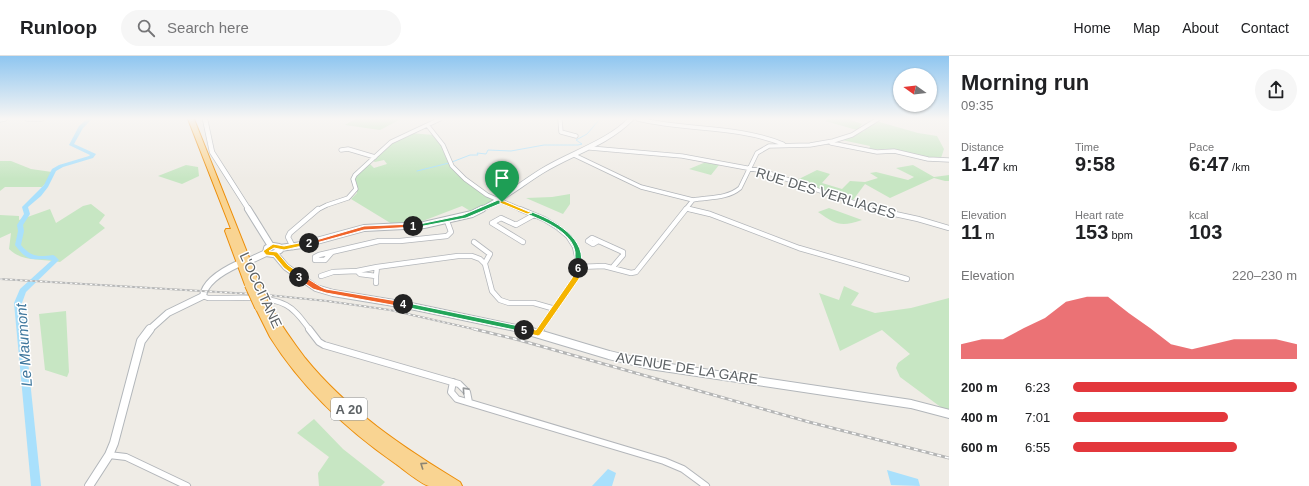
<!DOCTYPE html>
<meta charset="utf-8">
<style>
body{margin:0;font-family:Arial,sans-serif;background:#f6f6f6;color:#202124;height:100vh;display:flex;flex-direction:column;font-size:15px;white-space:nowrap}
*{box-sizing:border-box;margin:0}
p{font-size:13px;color:#757577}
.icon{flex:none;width:22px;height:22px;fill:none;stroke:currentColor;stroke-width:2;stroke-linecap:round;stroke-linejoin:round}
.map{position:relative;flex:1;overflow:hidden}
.details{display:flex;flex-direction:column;background:#fff;width:360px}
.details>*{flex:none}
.needle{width:26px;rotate:284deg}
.controls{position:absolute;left:893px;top:12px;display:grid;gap:8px}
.controls a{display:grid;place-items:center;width:44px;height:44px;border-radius:50%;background:#fff;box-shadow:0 1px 3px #0004;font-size:20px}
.pin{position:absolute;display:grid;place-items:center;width:34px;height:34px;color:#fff;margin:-41px -17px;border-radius:50% 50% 50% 0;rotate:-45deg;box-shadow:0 0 4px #0007}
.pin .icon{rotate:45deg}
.km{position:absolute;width:20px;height:20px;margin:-10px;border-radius:50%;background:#222;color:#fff;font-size:11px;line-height:20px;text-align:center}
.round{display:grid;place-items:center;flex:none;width:42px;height:42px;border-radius:21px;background:#f6f6f6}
.headline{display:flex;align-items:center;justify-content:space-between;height:68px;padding:0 12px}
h1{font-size:22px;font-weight:700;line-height:30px}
.figures{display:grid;grid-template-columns:repeat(3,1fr);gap:6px;height:68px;padding:4px 12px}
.figures div{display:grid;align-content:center}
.figures b{font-size:20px;font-weight:700}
.figures small{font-size:11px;font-weight:400}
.figures p{font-size:11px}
.chart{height:112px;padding:8px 12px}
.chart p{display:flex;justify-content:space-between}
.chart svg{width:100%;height:72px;margin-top:4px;fill:#e3373c;opacity:.7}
ul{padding:0 12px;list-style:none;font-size:13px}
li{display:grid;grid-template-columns:64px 48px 1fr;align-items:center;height:30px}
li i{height:10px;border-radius:5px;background:#e3373c}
header{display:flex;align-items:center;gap:24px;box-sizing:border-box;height:56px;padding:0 20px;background:#fff;border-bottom:1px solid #e0e0e0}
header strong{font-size:19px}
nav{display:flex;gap:22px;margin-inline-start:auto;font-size:14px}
.search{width:280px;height:36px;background:#f6f6f6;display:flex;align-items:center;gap:10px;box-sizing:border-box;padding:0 14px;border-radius:22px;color:#757577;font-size:15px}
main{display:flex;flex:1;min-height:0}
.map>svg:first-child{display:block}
.green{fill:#c7e6c3}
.water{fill:#a9e0fc}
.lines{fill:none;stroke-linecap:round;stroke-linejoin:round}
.stream{stroke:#a9e0fc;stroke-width:1}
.river{fill:#a9e0fc;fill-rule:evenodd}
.street-far2-casing{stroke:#b3b6ba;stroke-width:5}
.street-far1-casing{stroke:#b3b6ba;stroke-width:6}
.street-casing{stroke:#b3b6ba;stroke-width:8}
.secondary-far2-casing{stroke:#b2b6ba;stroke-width:6}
.secondary-far1-casing{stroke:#b2b6ba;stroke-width:8}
.secondary-casing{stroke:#b2b6ba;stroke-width:10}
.highway-casing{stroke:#ec8d08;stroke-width:2}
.street-far2{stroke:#fff;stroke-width:3.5}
.street-far1{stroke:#fff;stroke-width:4.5}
.street{stroke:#fff;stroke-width:6}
.secondary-far2{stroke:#fff;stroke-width:4.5}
.secondary-far1{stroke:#fff;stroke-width:6}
.secondary{stroke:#fff;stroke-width:8}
.highway{fill:#f9d492;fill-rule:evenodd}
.rail-far1-casing{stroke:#b4b5b5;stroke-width:2}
.rail-casing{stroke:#b4b5b5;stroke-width:3}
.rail-far1{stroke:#fff;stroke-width:1;stroke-dasharray:2.5;stroke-linecap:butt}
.rail{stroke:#fff;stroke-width:1.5;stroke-dasharray:4;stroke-linecap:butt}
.highway-bridge-casing{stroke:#ec8d08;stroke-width:10;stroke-linecap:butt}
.highway-bridge{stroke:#f9d492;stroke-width:8}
.oneway{stroke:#96999b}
.oneway2{stroke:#8c8472}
.split-1{fill:#22a559;stroke:#fff}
.split-2{fill:#f0652b;stroke:#fff}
.split-3{fill:#f5b400;stroke:#fff}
.split-4{fill:#f0652b;stroke:#fff}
.split-5{fill:#22a559;stroke:#fff}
.split-6{fill:#f5b400;stroke:#fff}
.split-7{fill:#22a559;stroke:#fff}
.split-8{fill:#f5b400;stroke:#fff}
.labels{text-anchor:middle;stroke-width:3;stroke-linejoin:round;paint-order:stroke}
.shield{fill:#fff;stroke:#8e9193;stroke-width:1}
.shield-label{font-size:13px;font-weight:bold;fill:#5d6265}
.street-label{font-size:14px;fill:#5d6265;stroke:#fff}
.water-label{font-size:15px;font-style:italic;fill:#3f779d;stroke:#fff}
</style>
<header>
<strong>Runloop</strong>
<div class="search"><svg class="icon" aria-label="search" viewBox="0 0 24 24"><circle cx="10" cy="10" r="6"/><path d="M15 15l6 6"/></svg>Search here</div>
<nav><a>Home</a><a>Map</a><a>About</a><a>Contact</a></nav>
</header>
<main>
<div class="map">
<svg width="949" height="430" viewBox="0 0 949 430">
<rect width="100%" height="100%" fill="#efece6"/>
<path class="green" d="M355,63h46l-21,11 -35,-5z
M828,63h26l-3,1 11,4 -5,6 -32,-9z
M876,65l42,12 19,3 7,13 -3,9 -16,-1 -32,-7 -24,-1 1,-3 -28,-6 22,-9 4,-6z
M410,77l24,2 9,13 4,12 10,14 10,9 28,17 -23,12 -10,-6 -47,18h-23l-41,-25 6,-6 -2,-14 1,-4 13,-12 5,5 13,-4 -3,-4 -9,2 -2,-1 18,-17z
M0,105h11l20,8 21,3 -2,7 -8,8h-37l-5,4z
M706,106l13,3 -8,10 -22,-6z
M186,109l12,2 1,9 -17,8 -24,-8z
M913,109l21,12 15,-2v6h-4l-11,-3 -44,20 -25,-14 -12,16 -27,-8 -29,-12 20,-10 13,4 -8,9 20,6 8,-8 15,1 13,-4 -8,-5 6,-1 32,8 6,-3 -18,-9z
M570,138v10l-7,10 -37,-16 26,-1z
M91,148l14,11 -6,8 6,5 -45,34c-20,-4 -36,1 -51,-13l2,-16 -11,5v-23l19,1v4l31,-11 6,14 27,-17z
M829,152l33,12c-21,7 -26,5 -44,-8z
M844,230l15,7 -8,12 24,8 36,-5 38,-10v113l-7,-3 -42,-31 -4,-9 2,-5 12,-9 -28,-24 -42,21 -21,-58 20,7z
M66,255l3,61 -2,5 -22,-7 -6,-56z
M314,363l29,30 42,33 -4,4h-62l-1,-13 11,-16 -32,-24z"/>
<path class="water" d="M608,413l8,4 -4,13h-20z
M887,414l31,9 2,7 -29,-1z"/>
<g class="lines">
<path class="stream" d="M452,106l18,-7h8l-1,-2 9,1 2,-4 23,1 33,-6h34l4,-1 -6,-4 11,-6 13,-15
M417,115l32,-8"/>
<path class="river" d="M87,63h5l-9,9 -9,16 22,10 -3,4 -30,9 -7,4 -8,16 -7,9 -13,11 2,7 -7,11 1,6 -3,14c10,12 17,12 32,10l2,1 4,4 -33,32 -4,11 19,183h-10l-17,-183 6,-14 32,-29c-19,-2 -23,4 -37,-15l3,-14 -1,-6 7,-11 -2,-7 22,-22 8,-16 7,-4 30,-9 1,-1 -21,-10 10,-19z"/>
<g class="street-far2-casing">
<path id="street-far2" d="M27,63h15
M560,63l1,13 15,4
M638,63c49,12 98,6 145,25
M0,64l5,-1
M428,70l15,19 9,21 13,13 22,16 35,15
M831,87l46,9 17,-1 34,8 21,1
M590,92l92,8 81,15 112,39
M341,94l7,-1 27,8
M574,99l67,32 52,13
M687,153l7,1
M317,154l10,-5 21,-7 8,-9 -3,-10 2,-4 36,-33 49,-23
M685,154l8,-10c16,-3 34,-1 47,-12l17,-35 12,-7 41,-1 23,-4 19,-6 26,-16"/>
</g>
<g class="street-far1-casing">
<path id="street-far1" d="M520,153l24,10 13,8 11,9 7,11 3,14 -3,18 -35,51
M689,153l21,5 89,34 108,31
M872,153l46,10 31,9
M598,185l-5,3 -5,-3 4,-3 31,14v3l-11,13
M474,186l16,12 -5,9
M523,186l-31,-19 9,-5 15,7 18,-10
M293,191l-5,-10 2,-4 28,-24
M332,196l-7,8h-10v-3l4,-2 60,-14h21l47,-5 4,-4 -4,-11
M377,211l81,-11h14l8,3 5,5 7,27 8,9 9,3h25l21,6
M377,211l-1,9 -16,-2 -3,-3z
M578,211l26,-1 27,7 5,-1 50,-63
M321,220l12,-4 24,-1
M376,220v7
M203,240l5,2c23,1 57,-4 78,7 10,5 17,16 24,25"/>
</g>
<g class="street-casing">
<path id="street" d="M309,273l10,13 5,3 135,39 8,8 2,10
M538,277l3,-4
M453,326l-2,10 6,7 207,62 19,8 23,17
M109,399l17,2 61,29"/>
</g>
<g class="secondary-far2-casing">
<path id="secondary-far2" d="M205,63l7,33 37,58
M480,154c22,-10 41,-26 62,-39 29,-18 64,-27 89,-52"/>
</g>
<g class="secondary-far1-casing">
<path id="secondary-far1" d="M248,153l23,37
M273,190l6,1 1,3 -7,4 -7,-1 1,-5z
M280,192l22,-3 62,-17 60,-3 48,-11 10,-5
M275,198l11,13 30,21 17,5 73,12 119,25
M251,204l15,-7
M149,274l19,-17 35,-17c2,-15 22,-26 35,-32"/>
</g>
<g class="secondary-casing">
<path id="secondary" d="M522,273l87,26 41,10 261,39 38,10
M89,430l20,-31 5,-12 27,-102 9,-12"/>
</g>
<g class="highway-casing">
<path id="highway" d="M188,63h6l66,166 -1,2 -3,1 -4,-2 -3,2 -4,-3 -20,-54 1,-2h5z
M259,248l3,2 4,-2 3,1c11,18 23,36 36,53 42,52 99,90 155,124l2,4c-9,0 -25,0 -33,0 -8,-2 -26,-17 -33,-22 -49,-34 -94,-76 -126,-127 -5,-10 -10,-20 -15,-30l1,-2z"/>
</g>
<use href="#street-far2" class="street-far2"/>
<use href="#street-far1" class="street-far1"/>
<use href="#street" class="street"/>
<use href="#secondary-far2" class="secondary-far2"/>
<use href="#secondary-far1" class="secondary-far1"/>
<use href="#secondary" class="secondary"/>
<use href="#highway" class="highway"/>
<g class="rail-far1-casing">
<path id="rail-far1" d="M0,223l267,16 60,6 63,9 88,20"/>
</g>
<g class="rail-casing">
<path id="rail" d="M474,273l45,11 290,82 140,36"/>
</g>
<use href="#rail-far1" class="rail-far1"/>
<use href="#rail" class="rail"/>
<g class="highway-bridge-casing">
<path id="highway-bridge" d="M249,229l10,22
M256,229l10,22"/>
</g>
<use href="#highway-bridge" class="highway-bridge"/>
</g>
<defs><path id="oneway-chevron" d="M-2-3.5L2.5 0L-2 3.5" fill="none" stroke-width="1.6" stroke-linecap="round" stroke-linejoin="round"/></defs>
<use class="oneway" href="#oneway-chevron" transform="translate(465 334) rotate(-132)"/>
<use class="oneway2" href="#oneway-chevron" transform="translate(423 409) rotate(-146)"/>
<linearGradient id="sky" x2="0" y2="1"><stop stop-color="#8fc6f0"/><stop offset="0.51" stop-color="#f8f6f4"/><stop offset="1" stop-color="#f8f6f4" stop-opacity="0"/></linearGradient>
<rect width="949" height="123" fill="url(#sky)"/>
<path class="split-1" d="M498,144l6,2 -38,16 -53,10 -3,-2 53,-11z"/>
<path class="split-2" d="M413,168l2,1v2l-51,3 -55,15 -3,-2 58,-17z"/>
<path class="split-3" d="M309,185l3,2 -1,1 -27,6 -10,-2 -5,3 8,1 11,13 14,10v3l-3,1 -15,-11 -10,-12 -8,-1 -3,-4 10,-7 11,2z"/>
<path class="split-4" d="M297,219c7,-1 20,11 29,14l77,13 3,2 -3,3 -77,-14 -13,-4 -16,-11z"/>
<path class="split-5" d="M403,246l121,25 4,3 -4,2 -124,-26v-3z"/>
<path class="split-6" d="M578,209l3,3 -2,11 -39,56 -2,1 -16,-4v-4l2,-1 12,3 36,-52 3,-10z"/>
<path class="split-7" d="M529,155c24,8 61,28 51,58l-5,-1c0,-6 0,-11 0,-16 -3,-20 -31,-31 -48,-38v-2z"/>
<path class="split-8" d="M500,145h4l28,12 -5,1 -27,-11z"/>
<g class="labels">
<rect class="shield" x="331" y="342" width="36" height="22" rx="3"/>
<g class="shield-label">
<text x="349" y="358">A 20</text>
</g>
<g class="street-label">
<text transform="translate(826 137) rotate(17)" y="5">RUE DES VERLIAGES</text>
<text transform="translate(261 234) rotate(65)" y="5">L'OCCITANE</text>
<text transform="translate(687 312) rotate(9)" y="5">AVENUE DE LA GARE</text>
</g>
<g class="water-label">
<text transform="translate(24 289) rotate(-94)" y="5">Le Maumont</text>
</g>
</g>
</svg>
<div class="controls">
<a><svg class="needle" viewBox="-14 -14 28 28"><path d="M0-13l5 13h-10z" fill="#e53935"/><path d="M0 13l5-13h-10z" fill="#757577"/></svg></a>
</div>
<div class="pin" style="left:502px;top:146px;background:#1e9e55"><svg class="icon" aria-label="arrive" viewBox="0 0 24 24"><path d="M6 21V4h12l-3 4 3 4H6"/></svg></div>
<b class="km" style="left:413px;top:170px">1</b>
<b class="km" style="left:309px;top:187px">2</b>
<b class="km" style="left:299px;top:221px">3</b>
<b class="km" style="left:403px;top:248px">4</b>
<b class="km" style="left:524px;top:274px">5</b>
<b class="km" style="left:578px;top:212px">6</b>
</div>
<section class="details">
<div class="headline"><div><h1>Morning run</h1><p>09:35</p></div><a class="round"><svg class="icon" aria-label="share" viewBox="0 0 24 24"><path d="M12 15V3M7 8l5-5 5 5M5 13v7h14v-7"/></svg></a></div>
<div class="figures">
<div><p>Distance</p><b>1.47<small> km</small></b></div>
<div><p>Time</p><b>9:58</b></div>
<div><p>Pace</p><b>6:47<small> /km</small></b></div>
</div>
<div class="figures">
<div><p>Elevation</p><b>11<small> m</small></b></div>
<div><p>Heart rate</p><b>153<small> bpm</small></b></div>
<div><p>kcal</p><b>103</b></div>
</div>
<div class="chart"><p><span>Elevation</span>220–230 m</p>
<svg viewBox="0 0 160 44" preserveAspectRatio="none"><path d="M0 44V35L10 32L20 32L30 25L40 19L50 9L60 6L70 6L80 16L90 25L100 35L110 38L120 35L130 32L140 32L150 32L160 35V44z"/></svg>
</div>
<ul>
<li><b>200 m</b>6:23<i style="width:100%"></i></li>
<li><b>400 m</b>7:01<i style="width:69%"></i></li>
<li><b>600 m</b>6:55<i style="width:73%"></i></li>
</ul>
</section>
</main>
